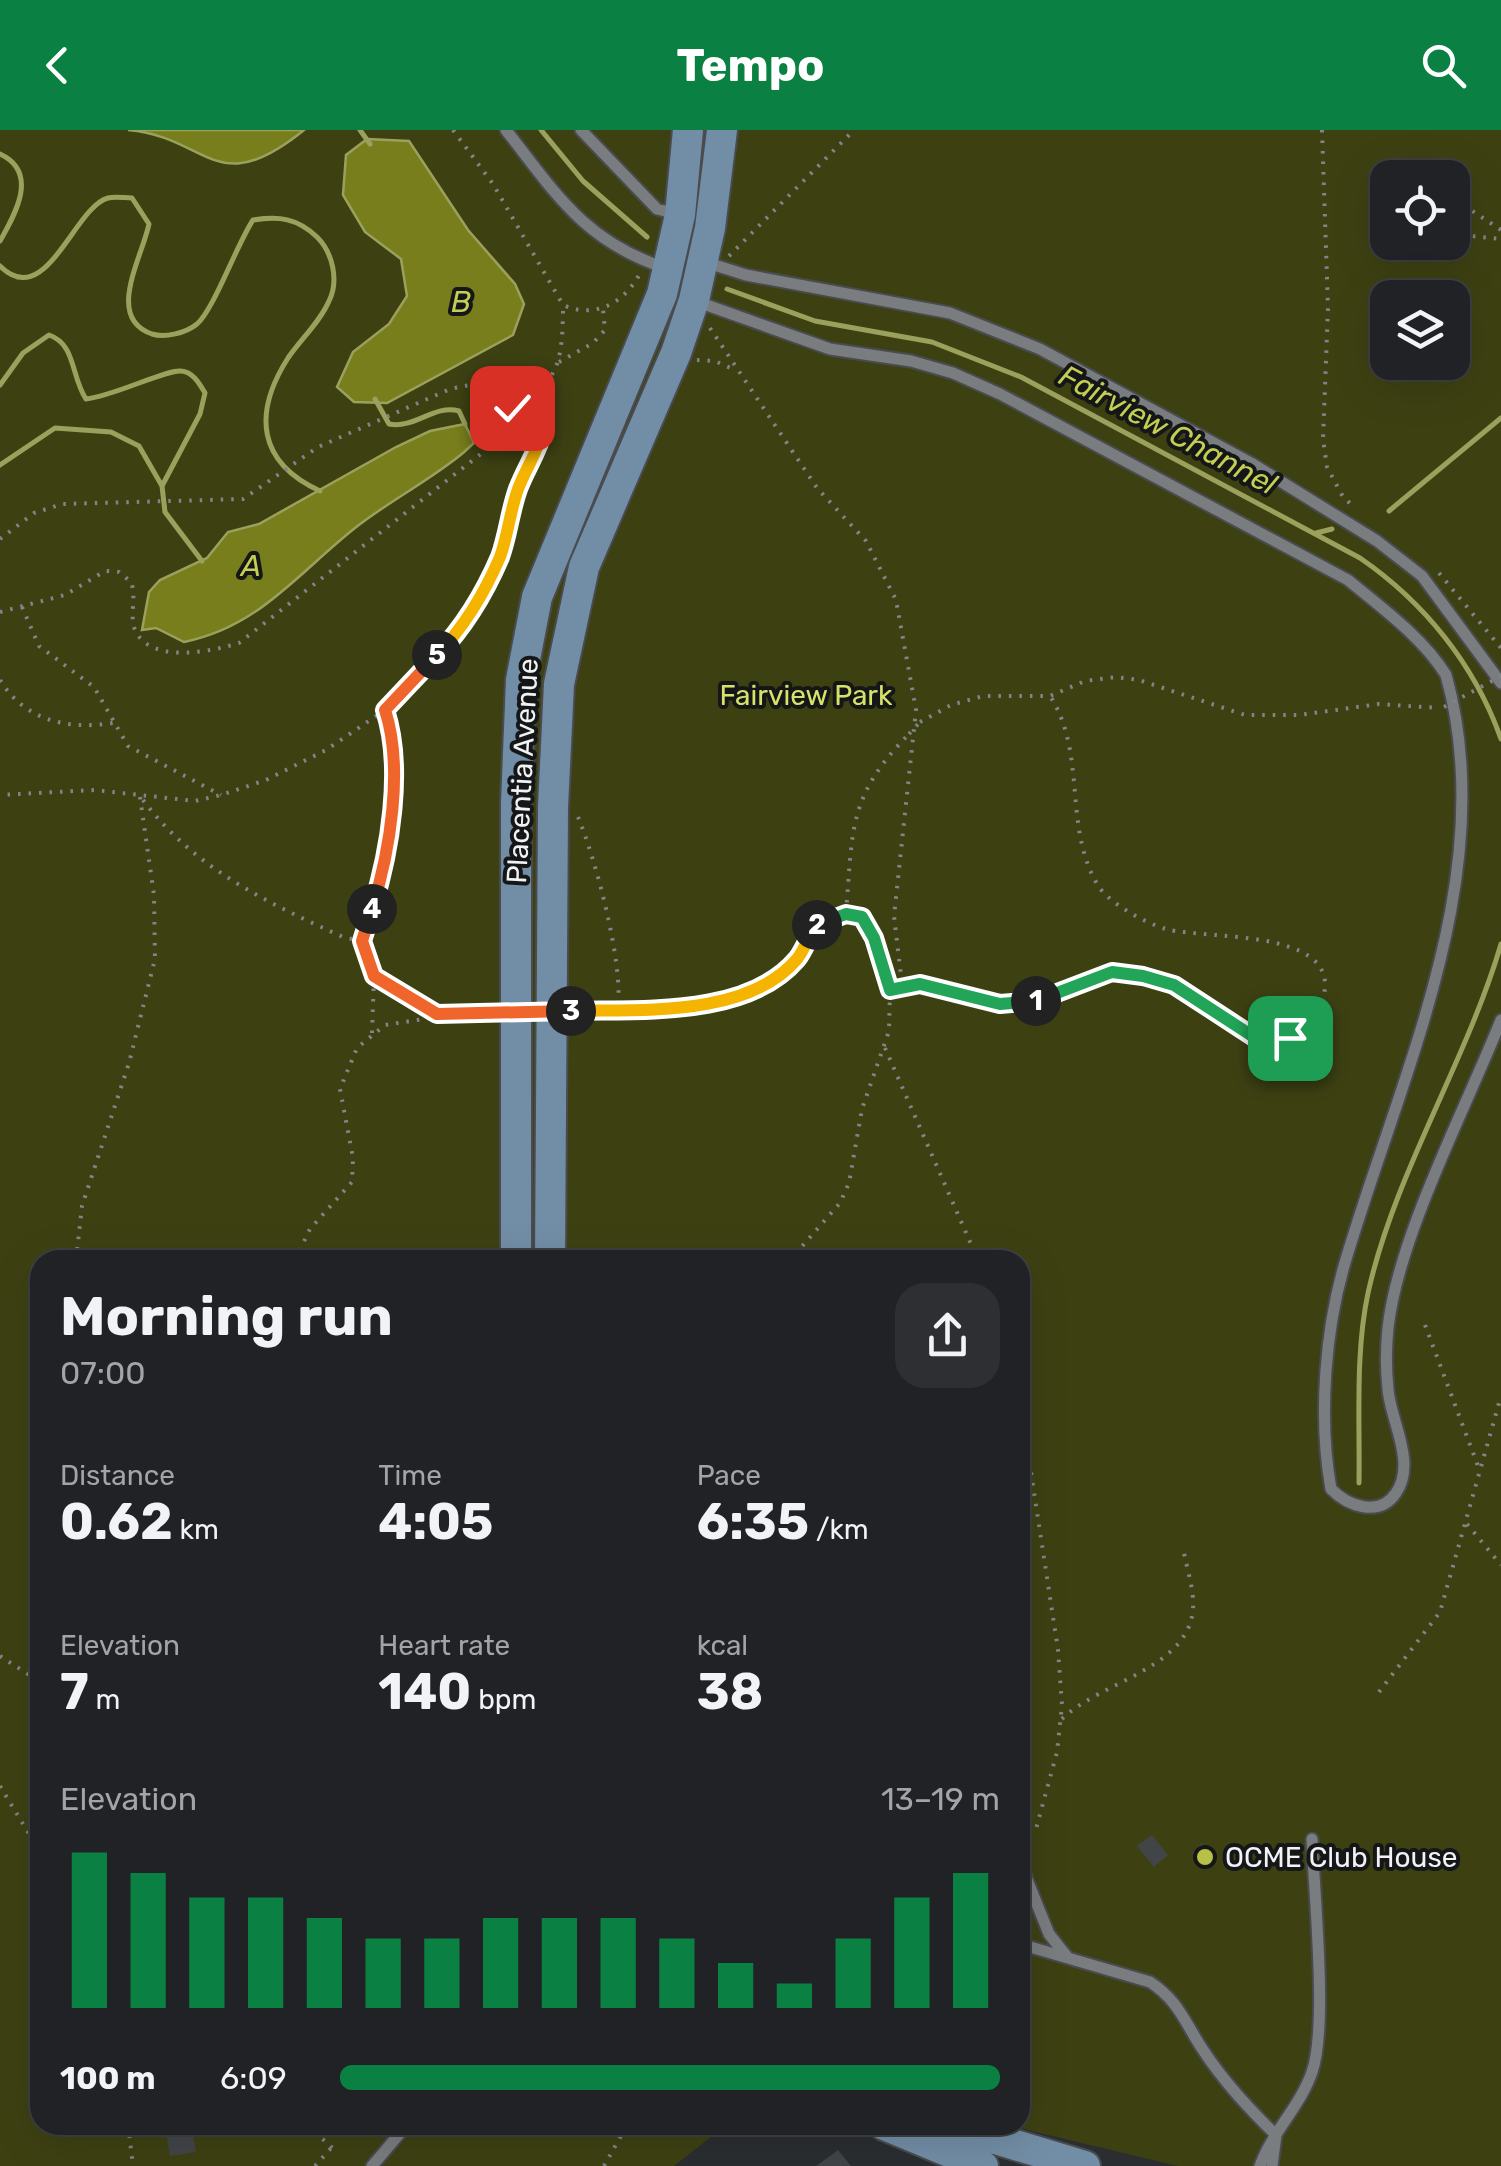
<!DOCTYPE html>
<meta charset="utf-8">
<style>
body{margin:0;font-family:Rubik,sans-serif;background:#2d2f32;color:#f1f3f6;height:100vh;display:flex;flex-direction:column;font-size:38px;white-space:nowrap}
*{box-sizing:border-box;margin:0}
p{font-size:32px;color:#a2a4a7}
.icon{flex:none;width:55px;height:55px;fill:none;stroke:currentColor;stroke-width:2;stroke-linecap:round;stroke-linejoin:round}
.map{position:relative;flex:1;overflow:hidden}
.panel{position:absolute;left:30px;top:1120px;width:1000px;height:885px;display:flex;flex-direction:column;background:#202225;border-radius:30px;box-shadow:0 10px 40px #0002,0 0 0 2px #3d3f42}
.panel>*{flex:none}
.fabs{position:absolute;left:1370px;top:30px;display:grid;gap:20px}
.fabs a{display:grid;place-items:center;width:100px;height:100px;border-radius:20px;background:#202225;box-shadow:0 10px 40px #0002,0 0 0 2px #3d3f42;font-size:50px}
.pin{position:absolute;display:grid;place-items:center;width:85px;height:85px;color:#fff;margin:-42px;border-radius:20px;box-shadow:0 5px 15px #0006}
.km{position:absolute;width:50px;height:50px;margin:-25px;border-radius:50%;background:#222;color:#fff;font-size:28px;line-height:50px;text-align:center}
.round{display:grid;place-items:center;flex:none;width:105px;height:105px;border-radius:30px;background:#2d2f32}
.summary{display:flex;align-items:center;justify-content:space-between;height:170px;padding:0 30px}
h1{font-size:55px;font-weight:700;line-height:75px}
.stats{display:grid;grid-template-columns:repeat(3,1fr);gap:15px;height:170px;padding:10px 30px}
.stats div{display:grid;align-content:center}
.stats b{font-size:50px;font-weight:700}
.stats small{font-size:28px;font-weight:400}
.stats p{font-size:28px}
.chart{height:280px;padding:20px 30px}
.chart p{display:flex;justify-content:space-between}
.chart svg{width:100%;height:180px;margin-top:10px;stroke:#0b8043;stroke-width:6}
ul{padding:0 30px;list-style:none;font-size:32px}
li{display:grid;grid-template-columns:160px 120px 1fr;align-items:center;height:75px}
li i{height:25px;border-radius:12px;background:#0b8043}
header{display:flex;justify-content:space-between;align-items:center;height:130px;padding:0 30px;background:#0b8043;color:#fff;font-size:45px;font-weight:700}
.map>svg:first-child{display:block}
.green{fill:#3d4112;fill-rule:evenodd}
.water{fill:#777e1b;stroke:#9ba15c;stroke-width:2.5}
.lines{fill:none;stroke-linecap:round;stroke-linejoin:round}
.stream{stroke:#9ba15c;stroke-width:5}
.building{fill:#424548}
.lane-casing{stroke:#494b4e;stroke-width:15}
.secondary-casing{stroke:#494b4e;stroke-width:34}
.path{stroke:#828587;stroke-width:4;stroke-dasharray:2.5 8;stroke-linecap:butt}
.lane{stroke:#7a7d80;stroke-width:11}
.secondary{stroke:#728ea6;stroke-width:30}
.path-bridge{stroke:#828587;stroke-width:4;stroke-dasharray:2.5 8;stroke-linecap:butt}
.split-1-casing{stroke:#fff;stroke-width:20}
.split-2-casing{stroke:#fff;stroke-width:20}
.split-3-casing{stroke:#fff;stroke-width:20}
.split-4-casing{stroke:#fff;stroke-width:20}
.split-5-casing{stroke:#fff;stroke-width:20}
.split-6-casing{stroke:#fff;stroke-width:20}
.split-1{stroke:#22a559;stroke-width:12}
.split-2{stroke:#22a559;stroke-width:12}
.split-3{stroke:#f5b400;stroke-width:12}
.split-4{stroke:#f0652b;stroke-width:12}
.split-5{stroke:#f0652b;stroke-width:12}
.split-6{stroke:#f5b400;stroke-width:12}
.poi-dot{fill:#b7c148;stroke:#151617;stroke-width:4}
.labels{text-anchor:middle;stroke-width:8;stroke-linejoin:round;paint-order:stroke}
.park-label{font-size:28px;fill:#d7e368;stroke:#151617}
.street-label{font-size:28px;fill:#f0f2f4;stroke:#151617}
.poi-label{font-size:28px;fill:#f0f2f4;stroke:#151617;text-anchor:start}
.water-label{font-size:30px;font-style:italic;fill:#c3ce52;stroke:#151617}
</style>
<header><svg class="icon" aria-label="back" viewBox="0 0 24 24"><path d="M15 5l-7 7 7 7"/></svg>Tempo<svg class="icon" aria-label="search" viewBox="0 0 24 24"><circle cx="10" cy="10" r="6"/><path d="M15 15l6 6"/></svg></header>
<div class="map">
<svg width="1501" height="2036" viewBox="0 0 1501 2036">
<rect width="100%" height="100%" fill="#2b2e31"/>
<path class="green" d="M0,0h1501v2036h-323l-171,-41h13v-865h-980v865h686l-52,41h-674zM1388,48h64v64h-64zM1388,168h64v64h-64z"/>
<path class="water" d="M128,0h176c-89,72 -95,7 -176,0z
M367,9l42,2 59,89 47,54 9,20 -11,31 -126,68 -33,-1 -17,-15 16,-35 36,-28 18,-28 -6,-37 -36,-27 -22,-37 3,-40z
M465,294l9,19 -11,10c-34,28 -74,48 -108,75 -57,45 -96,99 -171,114l-28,-14 -14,2 7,-38 11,-12 47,-22 21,-26 31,-8 137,-77 34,-16z"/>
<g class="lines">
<path class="stream" d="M360,0l10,14
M541,0l42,51 64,56
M0,24c39,18 16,59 0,87
M0,136c46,46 74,-59 108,-68 7,-2 16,0 24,0l17,26c-7,34 -44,94 3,110 13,4 34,-1 45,-10 17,-15 40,-80 56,-104 26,-4 44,-2 64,17 16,16 22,44 12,64 -9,21 -28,38 -41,57 -35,55 -31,104 32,133
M727,159l88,32 117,21 89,35 339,181c64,44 115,107 141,181
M0,255l23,-32 26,-18c27,9 22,42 37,64 28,-3 81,-30 95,-28 12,1 18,12 24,22l-5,21 -38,72
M375,269l14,25c26,5 45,-20 70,-13l6,13
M0,335l55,-37 56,4 28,14 23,40 3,26 37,49
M1389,381l112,-93
M1316,403l16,-4
M1359,1353c1,-62 -4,-129 9,-190 27,-121 98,-230 133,-349"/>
</g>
<path class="building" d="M1152,1705l16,20 -14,12 -17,-21z
M1202,1713l12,13 1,6 -7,7 -16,-16z
M192,1999l4,23 -26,4 -4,-23z
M838,2020l13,16h-35l14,-10z"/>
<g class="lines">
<g class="lane-casing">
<path id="lane" d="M506,0c50,64 78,111 159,138
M581,0l76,79 20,5
M705,132l41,13 204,38 90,36 211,114 126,78 45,35 79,107
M698,172l132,47 81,12 42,12 47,21 348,186c33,27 75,58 98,95 55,195 -44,397 -99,581 -22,70 -29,161 -16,233 17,17 48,29 65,4 21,-31 -6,-73 -8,-104 -2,-19 -2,-42 0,-61 10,-91 78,-220 113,-308
M1020,1732l29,72 19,24
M1020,1814l130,38c29,19 35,41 53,68 21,32 46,59 73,85l-4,31
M372,2036l35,-41
M1260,2036c12,-34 40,-59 52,-94 16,-45 2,-179 0,-233"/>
</g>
<g class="secondary-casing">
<path id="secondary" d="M516,1130v-457l5,-123 16,-83 125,-303 18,-79 8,-85
M550,1130l3,-453 6,-123 25,-117 92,-214 18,-53 16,-72 12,-98
M884,1995l99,41
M949,1995l136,41"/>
</g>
<path class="path" d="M453,0l40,54 70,121c31,14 60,-1 76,-30
M1322,0l6,178 -5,131 4,28 16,30 10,9
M1452,78l19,2 30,20
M1452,104l49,5
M729,126l125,-126
M710,198l107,160 49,53 30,59 20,110 -22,206 8,68
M697,230l18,1 20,9
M559,232l34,-19 12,-13 -2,-21
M0,409l34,-26 28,-9 181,-5 75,-52 132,-58 39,-8 35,4 15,9 6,15 -6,38 -20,41 -19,68 -21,39 -22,39 -72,76 -59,40 -60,30 -45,15 -26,6 -101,-11 -94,5
M1439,443l62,75
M22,477l17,39 55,41 34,59 93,49
M0,482l65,-17 40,-24 14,1 12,10c6,15 -2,34 4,48 16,35 78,21 104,13l243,-190 7,-30c62,-41 74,-38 74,-118
M0,550c25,41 68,50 113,43
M920,592l31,-17 32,-9h67l35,-15 31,-4 23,3 106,35h54l80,-11 60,4
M143,670c52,69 123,102 200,137l18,4
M578,687c18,43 45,145 40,190
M846,783c7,-83 1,-116 63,-179
M374,846l60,36
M890,859c36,-15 73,14 110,15 53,2 91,-40 146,-27 46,11 87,67 134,62 13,-1 30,-12 36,-24 48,-90 -108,-74 -150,-86 -21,-6 -58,-26 -69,-45 -34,-59 -10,-131 -47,-188
M598,880c62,-3 127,-1 181,-37 22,-14 53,-89 87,-51l24,67 -1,42 -27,78 -13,74 -9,20 -50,57
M372,903l2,-57 -13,-35 14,-41 16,-91 2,-76 -8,-23
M885,918l93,212
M76,1130l6,-54 47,-143 26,-104 -1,-64 -14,-98
M295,1130l15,-31 42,-47 1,-24 -13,-69 17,-41 28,-23 77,-12
M1425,1195l53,141
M1020,1270l38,250 4,55 -5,47 -21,77
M1467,1394l34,41
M0,1526l40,26
M1379,1562l61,-80 61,-216
M1062,1589c39,-39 136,-51 131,-120 -1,-15 -6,-31 -9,-46
M0,1656l40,66
M128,1995l5,41
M307,1995l31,28
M315,2036l17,-19
M604,2036l23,-41"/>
<use href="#lane" class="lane"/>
<use href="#secondary" class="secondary"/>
<path class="path-bridge" d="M1444,577l57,-31
M909,604l11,-12
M462,883l136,-3"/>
</g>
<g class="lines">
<g class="split-1-casing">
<path id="split-1" d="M1036,871l76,-29 31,4 31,9 86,56 30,-3"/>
</g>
<g class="split-2-casing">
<path id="split-2" d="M817,795l29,-11 16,3 12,21 16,52 30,-6 80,20 36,-3"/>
</g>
<g class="split-3-casing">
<path id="split-3" d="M571,881c68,-2 176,7 226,-52 8,-10 11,-23 20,-34"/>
</g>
<g class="split-4-casing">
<path id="split-4" d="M372,779l-10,32 12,35 63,38 134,-3"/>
</g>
<g class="split-5-casing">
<path id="split-5" d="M372,779c18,-58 32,-141 13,-199l52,-55"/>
</g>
<g class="split-6-casing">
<path id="split-6" d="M437,525c26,-27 48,-63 63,-98 8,-22 10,-46 18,-68 13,-34 37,-59 21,-95l-27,14"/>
</g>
<use href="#split-1" class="split-1"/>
<use href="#split-2" class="split-2"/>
<use href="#split-3" class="split-3"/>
<use href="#split-4" class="split-4"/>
<use href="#split-5" class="split-5"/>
<use href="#split-6" class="split-6"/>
</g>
<circle class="poi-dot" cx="1205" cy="1727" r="10"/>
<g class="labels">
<g class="park-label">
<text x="806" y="575">Fairview Park</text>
</g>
<g class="street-label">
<text transform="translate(522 641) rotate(-87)" y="10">Placentia Avenue</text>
</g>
<g class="poi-label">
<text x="1225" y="1737">OCME Club House</text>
</g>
<g class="water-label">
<text x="461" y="182">B</text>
<text transform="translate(1168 300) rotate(28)" y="10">Fairview Channel</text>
<text x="251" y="446">A</text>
</g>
</g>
</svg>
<div class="fabs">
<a><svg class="icon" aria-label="locate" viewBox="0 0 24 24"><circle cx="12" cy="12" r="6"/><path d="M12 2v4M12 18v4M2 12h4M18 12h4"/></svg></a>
<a><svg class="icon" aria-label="layers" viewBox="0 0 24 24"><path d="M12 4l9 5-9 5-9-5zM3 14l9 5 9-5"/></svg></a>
</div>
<div class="pin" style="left:1290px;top:908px;background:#1e9e55"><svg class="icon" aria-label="arrive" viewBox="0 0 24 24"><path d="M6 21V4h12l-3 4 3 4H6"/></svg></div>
<div class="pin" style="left:512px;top:278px;background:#d93025"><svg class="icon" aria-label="check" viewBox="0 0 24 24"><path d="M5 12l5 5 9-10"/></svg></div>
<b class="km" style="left:1036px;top:871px">1</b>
<b class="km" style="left:817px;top:795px">2</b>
<b class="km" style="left:571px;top:881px">3</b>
<b class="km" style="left:372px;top:779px">4</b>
<b class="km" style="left:437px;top:525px">5</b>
<section class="panel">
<div class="summary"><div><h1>Morning run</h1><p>07:00</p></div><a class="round"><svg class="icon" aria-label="share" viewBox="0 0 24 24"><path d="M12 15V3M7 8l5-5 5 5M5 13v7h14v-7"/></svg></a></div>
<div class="stats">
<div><p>Distance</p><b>0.62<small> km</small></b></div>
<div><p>Time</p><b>4:05</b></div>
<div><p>Pace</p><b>6:35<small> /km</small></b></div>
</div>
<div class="stats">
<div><p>Elevation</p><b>7<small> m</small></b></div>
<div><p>Heart rate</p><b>140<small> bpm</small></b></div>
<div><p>kcal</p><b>38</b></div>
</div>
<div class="chart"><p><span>Elevation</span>13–19 m</p>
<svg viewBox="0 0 160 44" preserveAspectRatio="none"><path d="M5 44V6M15 44V11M25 44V17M35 44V17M45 44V22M55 44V27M65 44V27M75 44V22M85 44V22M95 44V22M105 44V27M115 44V33M125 44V38M135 44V27M145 44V17M155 44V11"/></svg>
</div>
<ul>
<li><b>100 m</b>6:09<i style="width:100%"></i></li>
</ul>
</section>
</div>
